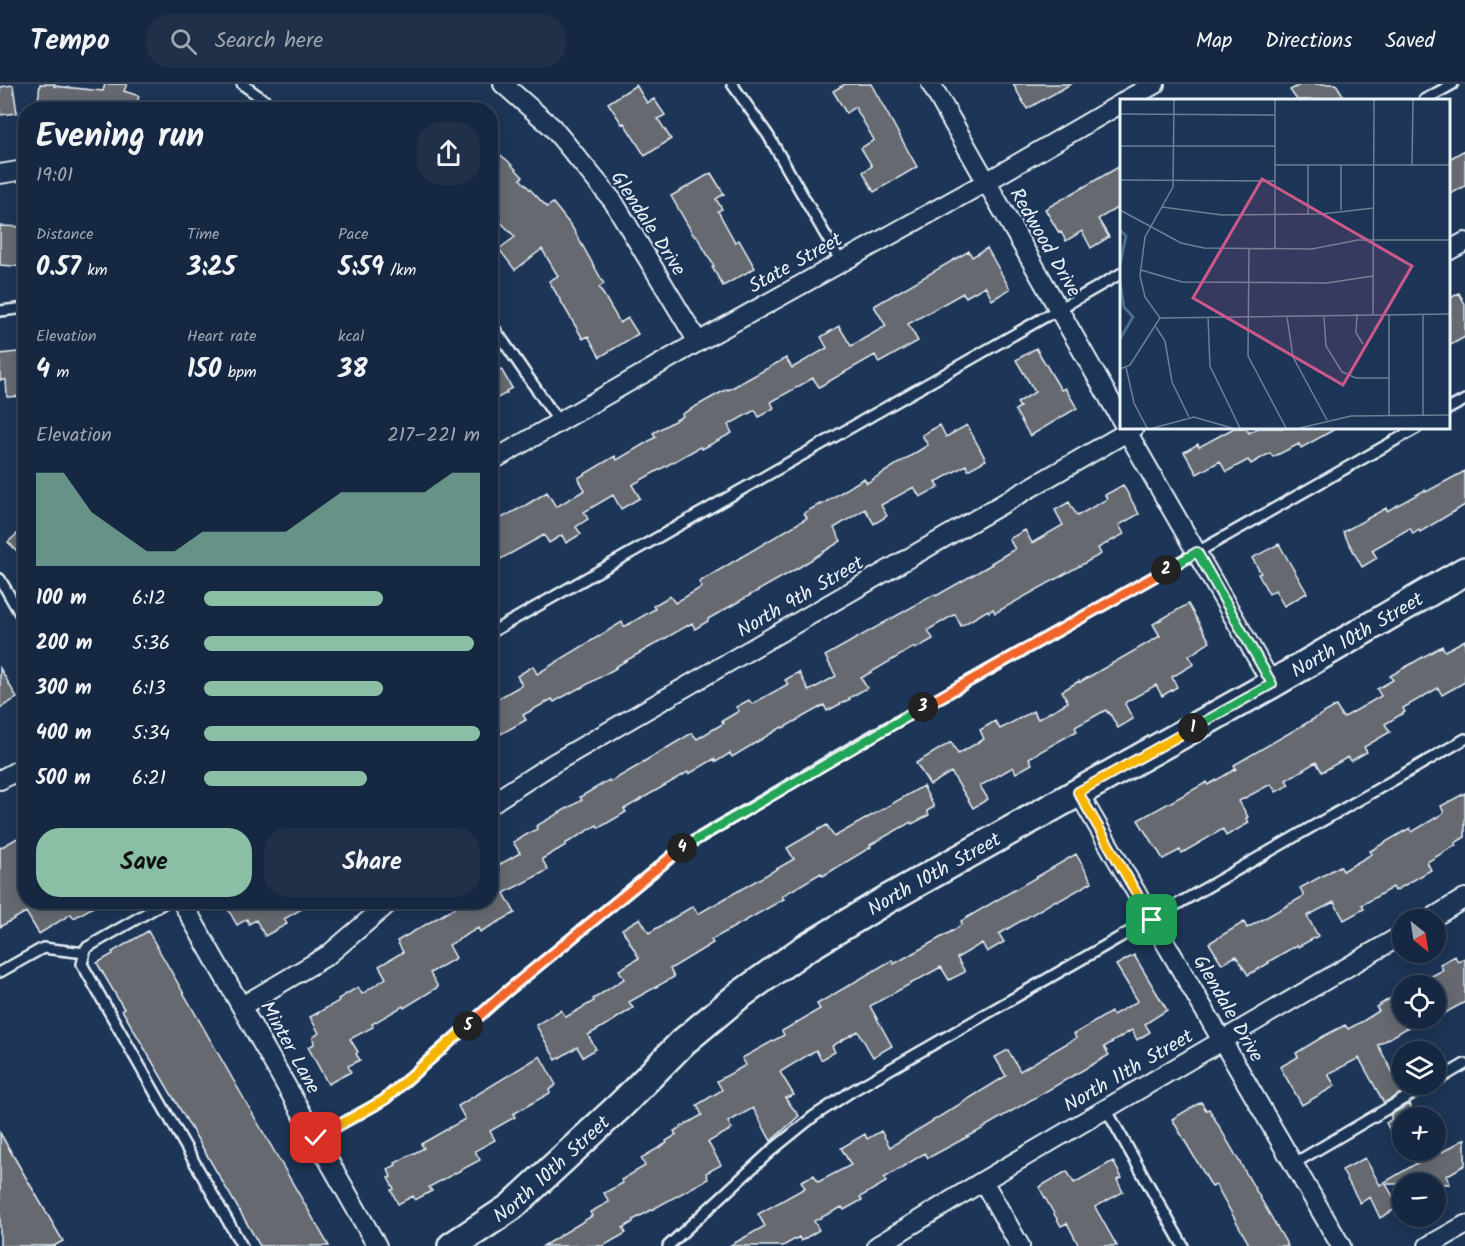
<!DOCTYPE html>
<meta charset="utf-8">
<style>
body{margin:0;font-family:Kalam,sans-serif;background:#1f3048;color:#f1f3f6;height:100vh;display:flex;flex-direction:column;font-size:22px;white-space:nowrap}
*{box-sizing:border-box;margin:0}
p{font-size:20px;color:#9ea6b1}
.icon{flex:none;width:33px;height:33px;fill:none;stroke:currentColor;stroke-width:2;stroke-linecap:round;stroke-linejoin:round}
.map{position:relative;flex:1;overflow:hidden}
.sheet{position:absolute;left:18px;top:18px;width:480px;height:807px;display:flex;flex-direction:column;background:#162841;border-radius:24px;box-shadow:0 3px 15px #0003,0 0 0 2px #35445a}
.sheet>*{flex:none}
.needle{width:39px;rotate:150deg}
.tools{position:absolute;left:1392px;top:825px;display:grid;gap:12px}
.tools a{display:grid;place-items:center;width:54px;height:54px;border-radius:50%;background:#162841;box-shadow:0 3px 15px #0003,0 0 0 2px #35445a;font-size:30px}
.pin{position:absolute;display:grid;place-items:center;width:51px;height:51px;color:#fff;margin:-26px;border-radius:12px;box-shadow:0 3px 9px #0006}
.km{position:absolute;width:30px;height:30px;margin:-15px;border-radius:50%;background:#222;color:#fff;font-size:16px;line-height:30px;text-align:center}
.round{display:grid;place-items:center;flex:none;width:63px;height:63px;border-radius:24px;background:#1f3048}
.overview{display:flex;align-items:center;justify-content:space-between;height:102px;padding:0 18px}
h1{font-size:33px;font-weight:700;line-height:45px}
.stats{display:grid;grid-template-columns:repeat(3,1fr);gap:9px;height:102px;padding:6px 18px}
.stats div{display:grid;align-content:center}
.stats b{font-size:26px;font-weight:700}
.stats small{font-size:16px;font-weight:400}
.stats p{font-size:16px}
.chart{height:168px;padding:12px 18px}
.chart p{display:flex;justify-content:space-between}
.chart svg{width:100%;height:108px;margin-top:6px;fill:#8abfa5;opacity:.7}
.action{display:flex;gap:12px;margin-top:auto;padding:12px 18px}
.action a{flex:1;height:69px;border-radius:24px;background:#8abfa5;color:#111;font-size:24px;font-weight:700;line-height:69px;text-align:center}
.action a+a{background:#1f3048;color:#f1f3f6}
ul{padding:0 18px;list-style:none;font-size:20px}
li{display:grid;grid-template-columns:96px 72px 1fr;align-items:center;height:45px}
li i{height:15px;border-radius:8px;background:#8abfa5}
header{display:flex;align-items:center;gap:36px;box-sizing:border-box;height:84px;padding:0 30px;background:#162841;border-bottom:2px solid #35445a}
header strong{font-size:28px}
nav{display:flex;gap:33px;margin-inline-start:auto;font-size:21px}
.search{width:420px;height:54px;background:#1f3048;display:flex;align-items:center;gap:15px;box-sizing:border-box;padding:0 21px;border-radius:24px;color:#9ea6b1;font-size:22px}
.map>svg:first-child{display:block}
.building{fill:#666a70;stroke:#e8f1f8;stroke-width:1.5}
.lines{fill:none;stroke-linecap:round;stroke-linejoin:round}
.lane-casing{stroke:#e8f1f8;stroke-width:14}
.street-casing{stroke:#e8f1f8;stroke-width:22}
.secondary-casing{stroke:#e8f1f8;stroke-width:32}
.lane{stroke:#1d3557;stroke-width:9}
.street{stroke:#1d3557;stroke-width:18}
.secondary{stroke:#1d3557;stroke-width:27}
.split-1-casing{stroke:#fff;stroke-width:12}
.split-2-casing{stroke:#fff;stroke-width:12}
.split-3-casing{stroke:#fff;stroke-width:12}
.split-4-casing{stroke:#fff;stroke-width:12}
.split-5-casing{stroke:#fff;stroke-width:12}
.split-6-casing{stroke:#fff;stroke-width:12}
.split-1{stroke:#f5b400;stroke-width:8}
.split-2{stroke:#22a559;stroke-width:8}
.split-3{stroke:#f0652b;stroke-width:8}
.split-4{stroke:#22a559;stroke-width:8}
.split-5{stroke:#f0652b;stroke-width:8}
.split-6{stroke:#f5b400;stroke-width:8}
.labels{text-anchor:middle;stroke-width:4.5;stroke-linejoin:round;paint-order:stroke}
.street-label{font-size:20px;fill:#e8f1f8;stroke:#1d3557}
.inset-river{fill:none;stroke:#476d8f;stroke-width:3}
.inset-road{fill:none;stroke:#6e8097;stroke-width:1.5}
.view{fill:#cd598a;fill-opacity:0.15;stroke:#cd598a;stroke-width:3}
.inset-edge{fill:none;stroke:#e8f1f8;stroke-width:3}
</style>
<header>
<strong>Tempo</strong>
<div class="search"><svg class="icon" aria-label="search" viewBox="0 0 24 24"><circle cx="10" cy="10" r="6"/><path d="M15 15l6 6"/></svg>Search here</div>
<nav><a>Map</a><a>Directions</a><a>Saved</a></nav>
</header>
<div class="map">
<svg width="1465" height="1162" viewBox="0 0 1465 1162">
<rect width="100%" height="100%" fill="#1d3557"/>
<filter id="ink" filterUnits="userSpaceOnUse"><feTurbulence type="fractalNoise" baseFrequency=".0167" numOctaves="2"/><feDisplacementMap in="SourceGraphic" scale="12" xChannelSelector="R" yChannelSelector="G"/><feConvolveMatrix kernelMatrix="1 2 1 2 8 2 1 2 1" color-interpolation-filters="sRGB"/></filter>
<g filter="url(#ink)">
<path class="building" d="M40,0h15l-1,2 49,5 2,-7h22l-3,7 15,5 -4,14h-98z
M845,0h26l46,83 -43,25 -11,-20 9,-6 -11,-18 13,-8 -19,-33 -9,6 -13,-22z
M1013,0h58l-44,25z
M1302,0h34l7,11 -10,5h-36l-7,-10z
M13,1l4,28 -17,2v-28z
M636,1l11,18 7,-4 11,16 -7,4 13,20 -26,17 -21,-33 -2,1 -14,-21z
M490,63l17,13 16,17 -3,2 27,28 6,-4 19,24 32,57 -5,3 21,36 8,-5 10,16 -38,23 -12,-21 -5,3 -34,-58 9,-5 -16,-27 -27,21 -16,-21 16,-12 -25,-26z
M1465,66v36l-16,9v-36z
M1122,81v40l-24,14 11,18 -18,11 -9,-17 -16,10 -5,-9 -2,1 -14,-24z
M711,89l13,21 -8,5 6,10 -4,2 17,31 4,-2 16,28 -32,18 -11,-19 2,-1 -18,-31 -2,1 -23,-40z
M0,142l26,1v40l-26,-2z
M987,164l23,41 -18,11 -7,-14 -19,11 -3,-4 -55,31 10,17 -39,22 -4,-8 -56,32 -6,-9 -42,24 3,6 -15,9 -4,-7 -27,15 4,8 -30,16 -2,-2 -68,38 8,13 -19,11 -8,-14 -29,17 4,7 -12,8 5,7 -15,9 -4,-8 -13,8 -5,-8 -54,30v-41l36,-19 21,-13 9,15 29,-17 -7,-12 37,-22 2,4 39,-23 -3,-4 30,-17 -1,-2 45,-25 1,1 58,-32 6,10 35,-20 -6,-11 18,-11 12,20 35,-20 -12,-20 95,-55 3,6z
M1459,209l6,11v33l-16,9v-47z
M1036,264l25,42 4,-2 12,20 -47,28 -15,-26 5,-3 -3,-4 18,-11 -19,-32z
M26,267v45l-19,1 -1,-17h-6v-26z
M490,280l5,8 6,-3 11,19 -6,3 1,2 -17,9z
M940,341l6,12 21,-12 19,35 -18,10 -2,-5 -30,17 3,5 -19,10 -6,-10 -33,18 6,11 -13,8 -9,-15 -31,19 7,13 -43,27 -90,51v2l-13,8 -3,-6 -77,44 1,1 -35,20v-1l-27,15 -2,-3 -29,16 3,5 -36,20v-37l32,-18 -5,-9 16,-10 4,8 85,-52 2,5 31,-18 -2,-3 17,-10 5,7 27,-16 -3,-5 108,-64 -3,-5 16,-9 1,1 43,-27 3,5 61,-38 -6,-10z
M1234,344h12l3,5 9,-5h79l-36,20 -2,-4 -26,13 -3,-4 -19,11 -3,-4 -22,12 -6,-11 -23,13 -13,-22 14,-8 1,3z
M1465,387v34l-45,27 -1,-2 -6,4 -3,-6 -38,22 5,8 -15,9 -19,-35 43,-24 1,3 38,-21 1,2z
M1123,401l16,29 -20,11 5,9 -26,14 3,6 -106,59 -2,-4 -4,3 -1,-2 -27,16 -6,-12 -27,16 5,9 -18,10 -1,-2 -53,31 6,10 -18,10 1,1 -23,12 -3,-6 -41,23 -1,-1 -50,30 -2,-4 -14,9 -2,-3 -25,15 -1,-2 -64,37 2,3 -27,16 -2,-3 -32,19 1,1 -24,14 6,11 -44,23 11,20 -35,19 -2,-4 -29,17 7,13 -26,15 8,14 -34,21 -1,-2 -31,18 1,3 -23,12 8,13 -2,2 4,6 -12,6 3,6 -23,12 -20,-37 6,-3 -1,-7 6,-4 -9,-16 29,-16 -1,-2 20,-12 4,7 24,-16 -7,-12 24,-14 -6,-11 68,-39h25v-32l30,-17 -7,-11 24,-13 -1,-3 46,-26 -2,-3 29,-17 1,2 33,-19v-1l49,-29 5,6 27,-16 -2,-2 17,-10 -3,-4 13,-7 3,4 36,-20 -3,-4 14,-8 10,19 27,-15 -11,-20 110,-62 1,2 56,-32 -1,-1 24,-14 -6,-10 16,-9 7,13 31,-18 -8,-15 14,-8 8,14 30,-17 -2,-4z
M26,442v34l-18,-18z
M1279,460l28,49 -23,13 -9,-16 -6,4 -11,-20 3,-1 -9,-15z
M1188,520l22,38 -21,14 5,8 -22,13 5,10 -15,9 -6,-11 -30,17 -1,2 8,15 -15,9 -9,-16 -1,1 -2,-3 -31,17 2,4 -48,27 3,6 -16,9 -3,-6 -33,19 8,13 -15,9 -22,-36 -21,13 -14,-22 35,-21 7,12 26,-15 -4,-9 15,-9 5,8 33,-18 5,8 30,-17 -6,-11 17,-10 1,1 80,-46 -7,-12z
M1465,556v42l-23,13 -4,-7 -35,20 2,4 -20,12 5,8 -26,15 3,5 -16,9 -3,-4 -26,15 -6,-10 -30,18 3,5 -13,7 -5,-8 -32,17 9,16 -2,1 3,5 -23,13 -3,-7 -41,24 -2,-3 -17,9 -10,-16h-1l-14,-23 69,-38 1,3 28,-16 -2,-4 102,-59 7,12 38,-22 -4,-7 16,-9 -3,-4 52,-30 3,5z
M0,584l17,30 -17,10z
M923,702l11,21 -7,4 2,4 -17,9 -1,-2 -41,23 1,2 -48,29 -2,-3 -39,23 2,3 -73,41 2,3 -43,26 4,8 -45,25 4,6 -22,14 -23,13 8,14 -13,8 -6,-10 -21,13 -20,-35 25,-15 5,7 28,-16 -1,-2 31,-20 -5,-9 20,-12 -17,-29 18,-11 9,15 44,-27 5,8 96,-55 -7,-11 31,-18 9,-5 7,12z
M1465,709v44l-10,6 1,2 -29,17 4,8 -36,21 -2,-4 -31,18 2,4 -20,11 -10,-18 -27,14 11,20 -20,11 -1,-2 -29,17 1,1 -21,12 -12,-19 -14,8 -13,-21 35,-21 3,6 57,-32 -4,-8 40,-22 3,5 29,-17 -2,-3 40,-23 2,4 32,-19 -3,-7z
M26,749v69h76l-28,16 -3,-4 -32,20 -13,-22 -26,15v-79z
M1076,770l16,28 -35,20 -1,-2 -57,34 5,8 -17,10 -5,-9 -25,15 8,14 -16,8 -8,-13 -71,39 22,40 -19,11 -15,-26 -26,15 3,6 -14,8 -5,-10 -36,22 14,23 -9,3 14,18 -28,25 -18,-33 -25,14 4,7 -24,13 13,23 -15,8 2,6 -75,41v2l-10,6 3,5 -23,13h-60l49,-30 -2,-4 19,-10 -5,-9 19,-10 -2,-3 24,-14 -4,-8 26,-15 -1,-2 10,-6 -2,-4 28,-16 -5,-10 25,-15 -5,-9 29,-16 -4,-7 42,-23 -2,-4 38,-22 -3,-5 75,-44 2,4 60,-34 8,-6 -1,-3z
M224,818h90l-30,17 3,5 -22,12 -9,-16 -7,4 -2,-5 -10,6z
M148,847l103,180 78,135h-69l-138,-236 2,-1 -27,-46 16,-9 -1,-2z
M1134,871l33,55 -22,14 5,8 -13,8 -5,-10 -28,17 5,8 -123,71v1l-58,31 -3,-5 -41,25 2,4 -26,15 2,3 -18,10 -2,-3 -28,14 5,9 -18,11 -2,-4 -16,9h-54l36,-20 -7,-12 47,-26 -4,-7 13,-6 4,7 33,-17 -10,-17 24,-14 2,5 14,-8 9,16 116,-71 -11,-19 13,-7 12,21 56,-33 -2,-4 37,-22 2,3 25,-14 -22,-36z
M1455,872l3,6 7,-4v44l-29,16v-32h-23l30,-16 -3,-6z
M1402,907v27h22l-46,27 25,47 -19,11 -25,-45 -31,16 7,12 -33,19 -22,-38 18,-10 -2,-4 28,-17 21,-11 3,4 15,-8 16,-10 -3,-4z
M540,972l16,29 -7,5 1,3 -37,21 2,3 -25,14 5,9 -20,11 5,9 -51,27 3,4 -17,9 -2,-4 -15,8 -7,-14 3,-1 -6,-11 3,-1 -3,-8 8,-4 -1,-2 29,-15 -3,-4 44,-25 -7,-13z
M1201,1018l5,8 3,-1 79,137h-38l-34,-61 -4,2 -26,-44 -14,-24z
M1409,1020l8,14h-15v34l-16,-29 6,-4 -2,-4z
M0,1049l63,108 -9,5h-54z
M1465,1055v26l-19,11 4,8h-64l13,23 -19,11 -10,-21 -10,6 -18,-33 23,-12 15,27 54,-32 1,2 6,-4 1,1z
M1113,1077l9,17 -5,2 6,12 -28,15 22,39h-38l-12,-23 -6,3 -22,-39 28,-16 7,12z"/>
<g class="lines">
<g class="lane-casing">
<path id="lane" d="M242,0l36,26
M732,0l36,51 73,127
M1424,16l29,-16
M0,227l26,-3
M490,238l69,100
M1448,325l17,-9
M0,495l26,45
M490,549l632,-360
M166,818l-80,46 -4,16 160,282
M0,888l43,-24 42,5
M1436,997l29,-17
M1106,1025l77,137
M316,1054l68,-38 122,-108 176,-144 181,-107 554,-313
M1293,1080l136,-80
M668,1162l104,-96 42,-34 38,-25 613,-352"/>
</g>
<g class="street-casing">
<path id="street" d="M503,0l49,43 61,74 85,141
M931,0l191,337
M1126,16l29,-16
M0,90l18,-3 8,1
M1448,167l17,-9
M1125,344l147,256
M490,378l208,-120 288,-160 136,-79
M0,696l26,-14
M1078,708l263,454
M490,721l8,-6 56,-36 580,-335
M182,818l195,344
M1429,836l36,-22
M242,922l86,-51 62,-53
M983,1097l37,65
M877,1162l106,-65 419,-246
M1428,1162l37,-21"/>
</g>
<g class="secondary-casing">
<g id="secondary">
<path id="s1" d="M452,1162l59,-39 110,-102 62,-63 54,-45 66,-47 83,-50 386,-216 193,-113"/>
</g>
</g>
<use href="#lane" class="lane"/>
<use href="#street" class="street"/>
<use href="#secondary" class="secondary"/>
</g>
</g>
<g class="lines" filter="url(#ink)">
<g class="split-1-casing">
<path id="split-1" d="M1152,836l-74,-128 115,-64"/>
</g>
<g class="split-2-casing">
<path id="split-2" d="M1166,486l31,-18 75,132 -79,44"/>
</g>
<g class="split-3-casing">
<path id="split-3" d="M923,623l243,-137"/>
</g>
<g class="split-4-casing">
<path id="split-4" d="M682,764l241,-141"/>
</g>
<g class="split-5-casing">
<path id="split-5" d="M468,942l38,-34 176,-144"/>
</g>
<g class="split-6-casing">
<path id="split-6" d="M316,1054l68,-38 84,-74"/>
</g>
<use href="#split-1" class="split-1"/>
<use href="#split-2" class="split-2"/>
<use href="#split-3" class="split-3"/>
<use href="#split-4" class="split-4"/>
<use href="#split-5" class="split-5"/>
<use href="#split-6" class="split-6"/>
</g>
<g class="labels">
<g class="street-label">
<text transform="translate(649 139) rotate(57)" y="7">Glendale Drive</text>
<text transform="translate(1046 158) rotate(60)" y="7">Redwood Drive</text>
<text transform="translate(795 178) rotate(-29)" y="7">State Street</text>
<text transform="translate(800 512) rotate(-30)" y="7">North 9th Street</text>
<text dy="7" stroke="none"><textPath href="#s1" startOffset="1098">North 10th Street</textPath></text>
<text dy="7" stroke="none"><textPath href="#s1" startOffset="612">North 10th Street</textPath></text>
<text transform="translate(1229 924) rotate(60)" y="7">Glendale Drive</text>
<text transform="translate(291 963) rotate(61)" y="7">Minter Lane</text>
<text transform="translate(1128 986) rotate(-30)" y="7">North 11th Street</text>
<text dy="7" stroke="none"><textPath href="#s1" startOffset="126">North 10th Street</textPath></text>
</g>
</g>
<g transform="translate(1120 15)">
<rect width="330" height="330" fill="#1d3557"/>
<path class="inset-river" d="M0,131l6,6 -6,29M0,183l4,25 9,10 -13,22"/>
<path class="inset-road" d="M330,1v98M0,15l155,1M0,47h155M155,66h175M221,66v45M292,66l1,-65M0,81l155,1M42,108l60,8 99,-1 53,-6M0,111l61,33 23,5 108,1 46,-9h92M188,115v-49M129,149l-1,108 38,72M155,150v-149M21,171l41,12 145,1 46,-7M237,215l-1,19 7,11M253,215l1,-214M88,218l2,49 30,62M167,218l6,40 34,63M204,218l2,29 16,26 14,6h33M40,219l290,-4M36,228l9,14 7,41 17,35M6,268l8,36 13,25M0,270l10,-4 30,-47 -15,-21 -5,-21 5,-39 28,-50 1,-87M269,316v-101M303,316v-101M33,329l41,-11 38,11M180,329l51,-12 99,-1"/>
<path class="view" d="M142,80l150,87 -69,119 -150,-87z"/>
<rect width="330" height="330" class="inset-edge"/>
</g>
</svg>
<div class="tools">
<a><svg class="needle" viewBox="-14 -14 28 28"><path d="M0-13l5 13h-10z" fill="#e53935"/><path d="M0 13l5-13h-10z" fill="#9ea6b1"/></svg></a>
<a><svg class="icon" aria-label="locate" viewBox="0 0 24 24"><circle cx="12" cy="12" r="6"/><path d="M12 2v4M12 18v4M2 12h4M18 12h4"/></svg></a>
<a><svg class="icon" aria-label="layers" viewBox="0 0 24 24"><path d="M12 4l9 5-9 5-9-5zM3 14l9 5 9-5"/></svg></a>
<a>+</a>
<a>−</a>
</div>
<div class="pin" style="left:1152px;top:836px;background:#1e9e55"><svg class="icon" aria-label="arrive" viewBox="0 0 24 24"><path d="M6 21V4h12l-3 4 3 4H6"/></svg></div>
<div class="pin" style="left:316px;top:1054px;background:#d93025"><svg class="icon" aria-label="check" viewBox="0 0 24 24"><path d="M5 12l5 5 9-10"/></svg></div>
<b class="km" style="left:1193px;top:644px">1</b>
<b class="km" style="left:1166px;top:486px">2</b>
<b class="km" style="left:923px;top:623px">3</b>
<b class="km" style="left:682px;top:764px">4</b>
<b class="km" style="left:468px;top:942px">5</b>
<section class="sheet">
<div class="overview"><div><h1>Evening run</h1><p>19:01</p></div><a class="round"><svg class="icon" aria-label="share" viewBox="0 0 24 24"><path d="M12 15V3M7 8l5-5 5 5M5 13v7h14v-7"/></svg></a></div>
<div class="stats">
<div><p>Distance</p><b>0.57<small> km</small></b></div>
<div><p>Time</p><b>3:25</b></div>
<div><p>Pace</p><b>5:59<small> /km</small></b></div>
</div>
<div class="stats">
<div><p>Elevation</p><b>4<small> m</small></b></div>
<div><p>Heart rate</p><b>150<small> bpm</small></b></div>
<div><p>kcal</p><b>38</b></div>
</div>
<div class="chart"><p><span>Elevation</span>217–221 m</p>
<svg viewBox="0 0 160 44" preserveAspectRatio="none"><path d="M0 44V6L10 6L20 22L30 30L40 38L50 38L60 30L70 30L80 30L90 30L100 22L110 14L120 14L130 14L140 14L150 6L160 6V44z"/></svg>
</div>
<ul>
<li><b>100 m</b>6:12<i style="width:65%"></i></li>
<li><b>200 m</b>5:36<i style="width:98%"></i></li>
<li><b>300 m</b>6:13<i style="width:65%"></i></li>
<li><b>400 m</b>5:34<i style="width:100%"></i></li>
<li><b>500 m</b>6:21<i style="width:59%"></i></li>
</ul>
<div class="action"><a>Save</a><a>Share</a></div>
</section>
</div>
